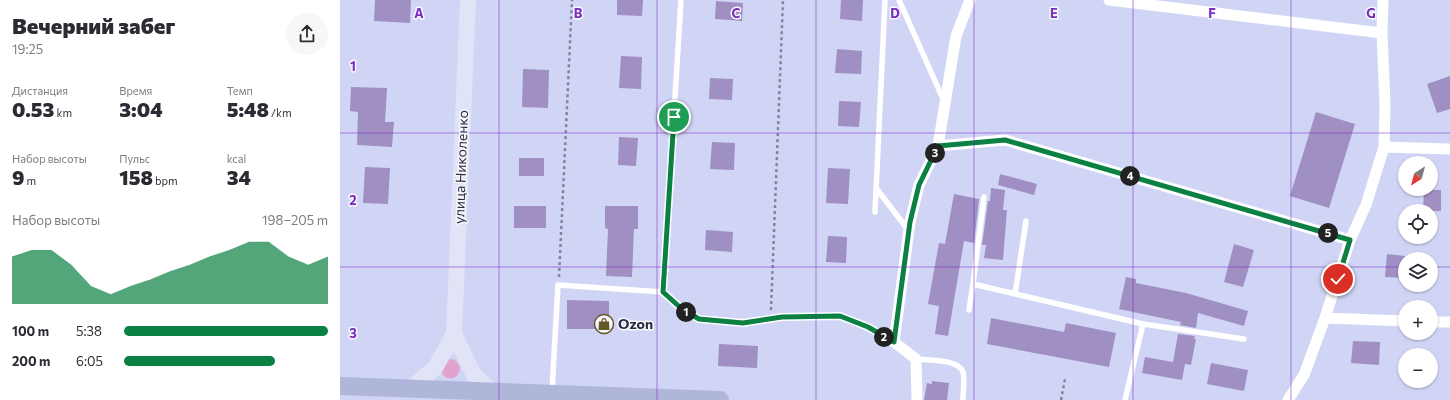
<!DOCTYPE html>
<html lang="ru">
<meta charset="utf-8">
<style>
body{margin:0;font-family:Commissioner,sans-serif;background:#f7f7f7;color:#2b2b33;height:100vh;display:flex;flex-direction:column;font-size:15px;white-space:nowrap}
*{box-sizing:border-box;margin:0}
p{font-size:13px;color:#7c7c81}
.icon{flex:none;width:22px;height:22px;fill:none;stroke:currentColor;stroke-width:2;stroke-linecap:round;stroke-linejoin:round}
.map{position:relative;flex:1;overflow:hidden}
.drawer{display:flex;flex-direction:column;background:#fff;width:340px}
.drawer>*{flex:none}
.needle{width:26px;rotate:216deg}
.buttons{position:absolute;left:1058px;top:156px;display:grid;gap:8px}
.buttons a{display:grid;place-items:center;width:40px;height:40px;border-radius:50%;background:#fff;box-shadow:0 1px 3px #0004;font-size:20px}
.pin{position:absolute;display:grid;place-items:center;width:34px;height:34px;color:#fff;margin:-17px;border:2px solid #fff;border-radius:50%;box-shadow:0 1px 4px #0007}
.km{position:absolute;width:20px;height:20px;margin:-10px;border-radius:50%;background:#222;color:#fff;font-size:11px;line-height:20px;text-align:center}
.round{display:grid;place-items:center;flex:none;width:42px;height:42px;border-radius:21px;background:#f7f7f7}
.headline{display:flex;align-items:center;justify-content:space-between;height:68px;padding:0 12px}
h1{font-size:22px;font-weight:800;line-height:30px}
.metrics{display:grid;grid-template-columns:repeat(3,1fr);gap:6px;height:68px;padding:4px 12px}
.metrics div{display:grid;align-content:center}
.metrics b{font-size:20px;font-weight:800}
.metrics small{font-size:11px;font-weight:400}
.metrics p{font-size:11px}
.chart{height:112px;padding:8px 12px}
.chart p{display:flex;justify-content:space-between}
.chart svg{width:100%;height:72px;margin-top:4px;fill:#0b8043;opacity:.7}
ul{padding:0 12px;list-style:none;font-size:13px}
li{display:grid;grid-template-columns:64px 48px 1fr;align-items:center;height:30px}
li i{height:10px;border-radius:5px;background:#0b8043}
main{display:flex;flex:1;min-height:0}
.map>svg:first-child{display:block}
.green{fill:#e3a1ce}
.building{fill:#9f8fc3}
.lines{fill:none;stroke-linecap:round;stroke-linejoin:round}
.path{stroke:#81849f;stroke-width:2.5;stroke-dasharray:3 3;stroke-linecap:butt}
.lane{stroke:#fff;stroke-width:5.5}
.street{stroke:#fff;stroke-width:11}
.secondary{stroke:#e1e3f7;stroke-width:16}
.primary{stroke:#b0b5da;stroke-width:18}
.route-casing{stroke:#fff;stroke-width:8}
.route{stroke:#0b8043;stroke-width:5}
.grid{fill:none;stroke:#7b2cbf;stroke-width:1;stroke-opacity:0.55}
.labels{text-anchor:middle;stroke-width:3;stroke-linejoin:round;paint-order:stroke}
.street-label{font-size:14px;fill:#2a2c41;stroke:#f7f8fe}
.poi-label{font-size:14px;font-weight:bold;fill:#2a2c41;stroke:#f7f8fe;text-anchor:start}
.grid-label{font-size:13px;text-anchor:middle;font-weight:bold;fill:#7b2cbf;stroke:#f7f8fe;stroke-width:3;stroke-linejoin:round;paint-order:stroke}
</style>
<main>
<section class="drawer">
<div class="headline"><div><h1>Вечерний забег</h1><p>19:25</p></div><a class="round"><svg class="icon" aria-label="share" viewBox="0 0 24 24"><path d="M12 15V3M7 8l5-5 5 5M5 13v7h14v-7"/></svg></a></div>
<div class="metrics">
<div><p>Дистанция</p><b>0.53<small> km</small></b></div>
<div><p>Время</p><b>3:04</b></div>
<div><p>Темп</p><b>5:48<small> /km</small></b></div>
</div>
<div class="metrics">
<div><p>Набор высоты</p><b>9<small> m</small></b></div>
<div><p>Пульс</p><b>158<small> bpm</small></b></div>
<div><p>kcal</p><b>34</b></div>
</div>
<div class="chart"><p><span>Набор высоты</span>198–205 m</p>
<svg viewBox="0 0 160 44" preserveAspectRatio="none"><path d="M0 44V15L10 11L20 11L30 20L40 33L50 38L60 33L70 29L80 24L90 20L100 15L110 11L120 6L130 6L140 15L150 20L160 15V44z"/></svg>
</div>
<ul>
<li><b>100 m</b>5:38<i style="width:100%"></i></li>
<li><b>200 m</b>6:05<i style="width:74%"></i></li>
</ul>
</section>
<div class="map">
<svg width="1110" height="400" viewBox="0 0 1110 400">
<rect width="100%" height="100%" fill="#d0d5f6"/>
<path class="green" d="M109,359l6,1 5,7c0,9 -7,14 -15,10l-4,-5z"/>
<path class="building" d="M35,0h36l-1,23 -36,-2z
M277,0h26l-1,16 -25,-1z
M501,0h22l-1,21 -22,-2z
M376,1l27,2 -1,18 -27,-2z
M497,49l25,2 -1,23 -26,-1z
M281,56l21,1 -1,32 -22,-1z
M183,69l26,1 -1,38 -26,-1z
M1110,76v33l-13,4 -10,-29z
M370,78l23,1 -1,21 -23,-1z
M11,87l36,1 -2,34h9l-2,25 -35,-2 1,-33 -8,-1z
M499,101l22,1 -2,25 -21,-1z
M976,112l39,12 -26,84 -39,-12z
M279,137l19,1 -2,28 -18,-1z
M372,142l23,1 -1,27 -24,-1z
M179,158h25v18h-25z
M25,167l25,1 -2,36 -25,-1z
M488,168l22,1 -2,35 -22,-1z
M660,174l37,10 -3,11 -36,-10z
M651,188l14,2 -2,20h4l-4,50 -19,-2 2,-13h-4l6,-44h2z
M1084,190h17v21h-18z
M614,194l25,5 -5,44 -10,-2 -16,95 -13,-2 4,-28 -11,-2 11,-61 6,1z
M174,206h32v22h-32z
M265,206h33v23h-4l-2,48 -26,-1 2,-47 -3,-1z
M366,230l27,2 -1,20 -27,-2z
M488,236l19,1 -1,26 -20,-1z
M894,244l20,6 -11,37 -19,-5z
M1047,254l18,2v22l-20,-1z
M786,277l10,2v4l50,10 62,18 -4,15 -46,-13 -2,15 -16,-3 1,-3 -62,-13z
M227,300l42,1v28h-42z
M651,318l73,14 2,-9 50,10 -7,34 -122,-23z
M838,334l17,2 -1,3h2l-5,26 -6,-1 -3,16 -40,-7 3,-16 28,5z
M1013,341l27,1 -1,23 -28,-2z
M379,344l39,2 -1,22 -39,-2z
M871,363l37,7 -4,21 -37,-7z
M592,381l17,2 -2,17h-23l3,-17 5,1z"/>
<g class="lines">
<path class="path" d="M219,277l13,-277
M431,310l12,-310
M721,400l4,-21"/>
<path class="lane" d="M559,0l44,99
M536,188l33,43
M644,197l-11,87 170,40 -18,76
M535,212l10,-212
M323,292l18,-292
M675,294l11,-73
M629,310l4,-26
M803,324l101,15
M576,359c11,1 43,0 47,13 2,6 0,21 0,28
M212,391l6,-106 105,7 19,17 17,10 44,4 39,-6 58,-1 28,11 26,15"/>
<path class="street" d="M630,0l-14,36 -18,110 67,-6 345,100
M769,0l273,33
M1044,147l66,2
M985,318l80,3
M1091,322h19
M577,400l-1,-41 -22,-17 16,-120 9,-37 19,-39
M948,400l16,-25 21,-57 25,-78 16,-35 18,-58 1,-42 -3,-72 1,-33"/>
<path class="secondary" d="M114,334l20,41 18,16
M71,388l24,-20 19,-34 14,-334"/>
<path class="primary" d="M0,386l380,14"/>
</g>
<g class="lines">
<g class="route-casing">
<path id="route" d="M334,117l-11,175 19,17 17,10 44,4 39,-6 58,-1 28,11 26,15 16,-120 9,-37 19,-39 67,-6 345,100 -12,39"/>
</g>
<use href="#route" class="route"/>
</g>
<path class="grid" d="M159,0v400M317,0v400M476,0v400M634,0v400M793,0v400M951,0v400M0,133h1110M0,267h1065M1091,267h19"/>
<defs>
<g id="shop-ring" transform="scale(1)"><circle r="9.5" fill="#f7f8fe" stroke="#625825" stroke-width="1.5"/><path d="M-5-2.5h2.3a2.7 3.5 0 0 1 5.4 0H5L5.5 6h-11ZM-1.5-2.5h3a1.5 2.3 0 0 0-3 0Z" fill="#625825"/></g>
</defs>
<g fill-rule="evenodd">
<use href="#shop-ring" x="264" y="324"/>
</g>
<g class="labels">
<g class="street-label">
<text transform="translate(121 167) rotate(-88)" y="5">улица Николенко</text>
</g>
<g class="poi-label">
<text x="278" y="329">Ozon</text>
</g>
</g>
<g class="grid-label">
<text x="79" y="18">A</text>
<text x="238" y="18">B</text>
<text x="396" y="18">C</text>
<text x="555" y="18">D</text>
<text x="714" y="18">E</text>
<text x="872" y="18">F</text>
<text x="1031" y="18">G</text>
<text x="13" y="71">1</text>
<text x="13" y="205">2</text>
<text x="13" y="338">3</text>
</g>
</svg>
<div class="buttons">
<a><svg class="needle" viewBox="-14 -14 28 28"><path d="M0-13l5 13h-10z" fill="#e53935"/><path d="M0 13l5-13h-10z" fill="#7c7c81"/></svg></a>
<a><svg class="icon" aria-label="locate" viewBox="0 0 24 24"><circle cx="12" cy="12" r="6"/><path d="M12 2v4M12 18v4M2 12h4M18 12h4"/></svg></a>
<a><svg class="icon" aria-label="layers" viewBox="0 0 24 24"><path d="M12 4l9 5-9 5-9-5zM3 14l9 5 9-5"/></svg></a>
<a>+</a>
<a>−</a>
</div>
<div class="pin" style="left:334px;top:117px;background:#1e9e55"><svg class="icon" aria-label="arrive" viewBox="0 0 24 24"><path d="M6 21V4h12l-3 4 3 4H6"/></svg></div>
<div class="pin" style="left:998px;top:279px;background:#d93025"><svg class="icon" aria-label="check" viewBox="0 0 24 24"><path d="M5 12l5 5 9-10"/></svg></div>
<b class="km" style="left:346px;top:312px">1</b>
<b class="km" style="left:544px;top:337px">2</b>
<b class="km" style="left:595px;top:153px">3</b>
<b class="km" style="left:790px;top:176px">4</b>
<b class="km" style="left:988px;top:233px">5</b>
</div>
</main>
